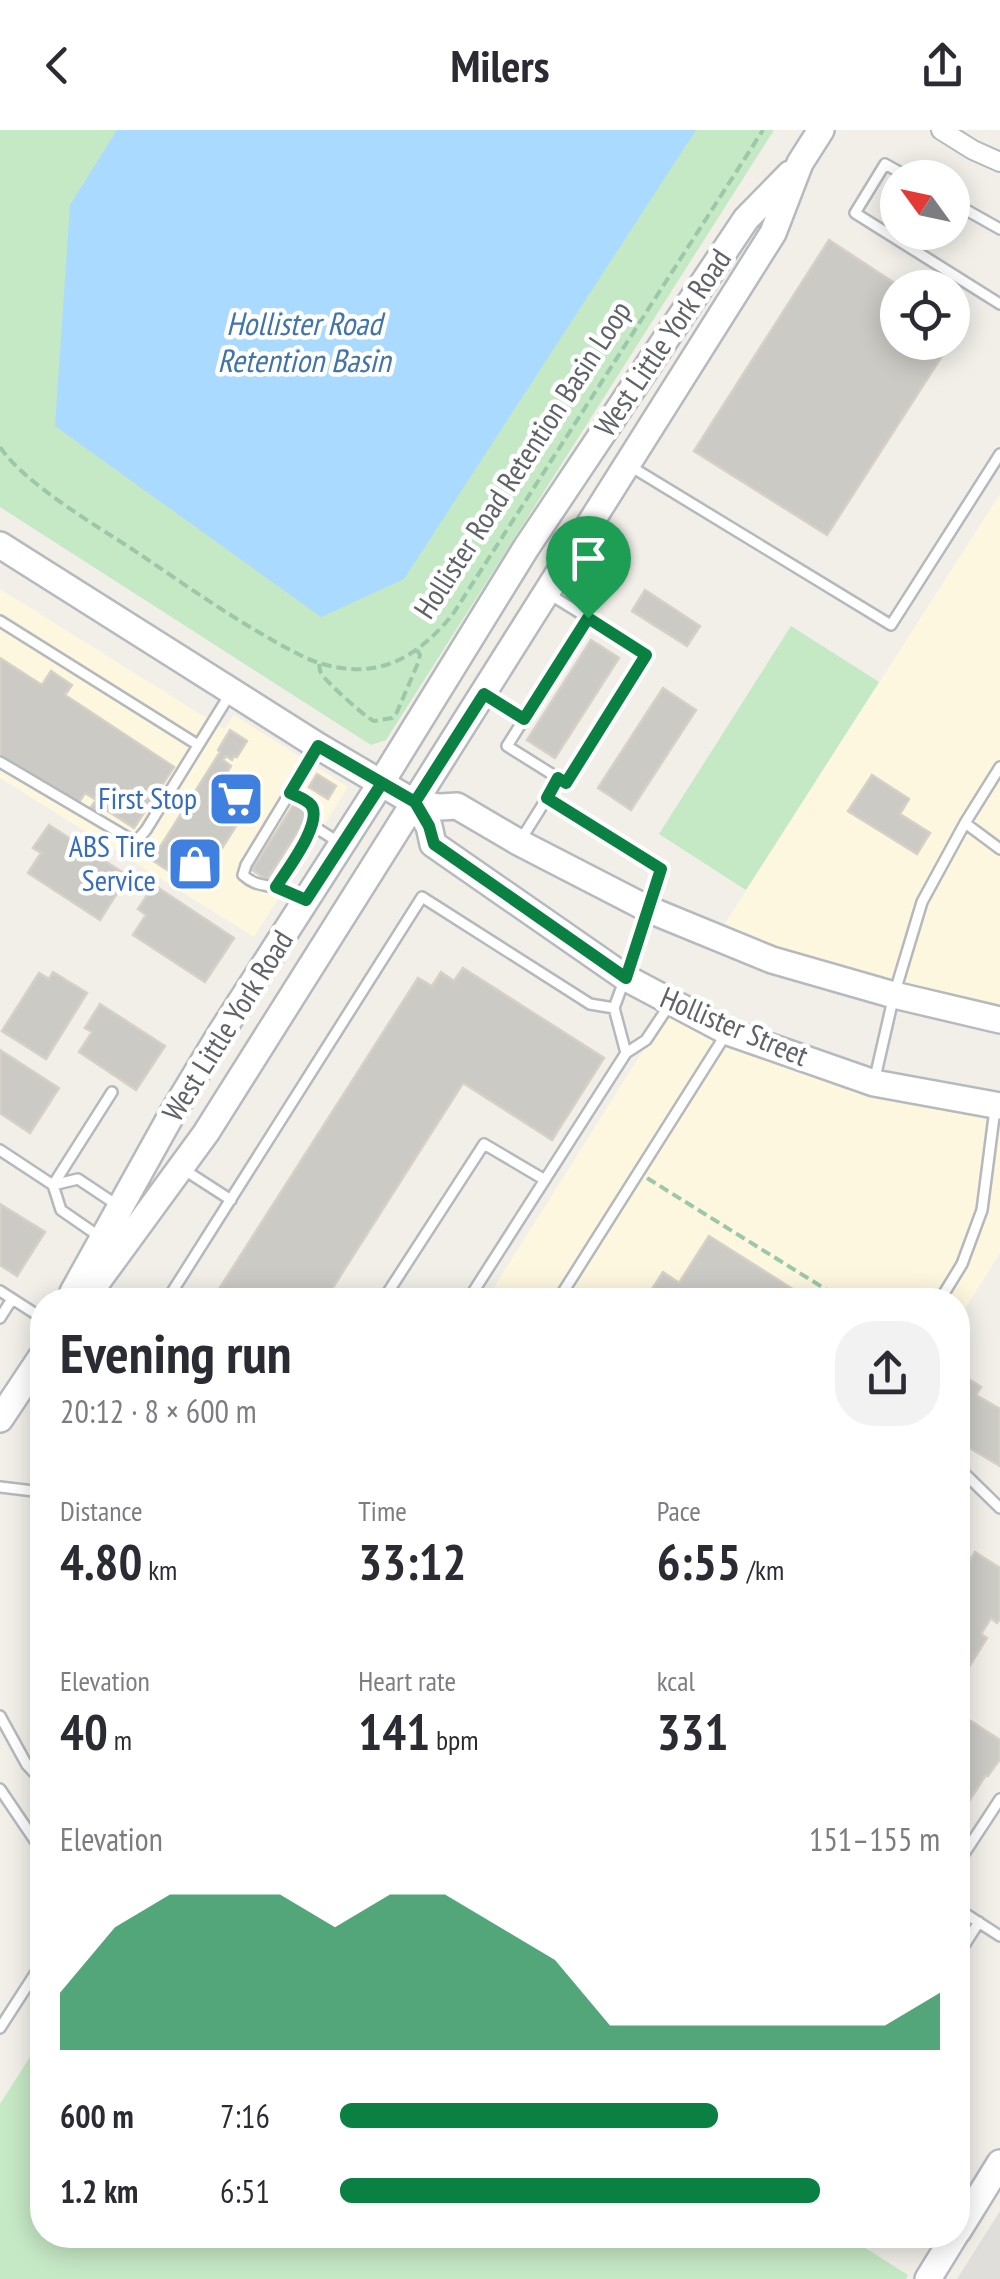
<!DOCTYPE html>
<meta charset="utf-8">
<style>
body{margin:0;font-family:"PT Sans Narrow",sans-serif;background:#f2f2f3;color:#2b2b33;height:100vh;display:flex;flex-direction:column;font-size:38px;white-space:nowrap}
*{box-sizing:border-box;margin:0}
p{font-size:32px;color:#7c7c81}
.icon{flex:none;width:55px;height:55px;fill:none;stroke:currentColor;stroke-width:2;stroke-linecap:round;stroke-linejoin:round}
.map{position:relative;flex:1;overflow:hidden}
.sheet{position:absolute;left:30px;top:1158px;width:940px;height:960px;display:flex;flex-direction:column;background:#fff;border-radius:40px;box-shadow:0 5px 25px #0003}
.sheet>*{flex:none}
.needle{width:65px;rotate:303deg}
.controls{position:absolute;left:880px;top:30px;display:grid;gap:20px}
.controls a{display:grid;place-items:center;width:90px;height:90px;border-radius:50%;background:#fff;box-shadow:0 5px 25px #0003;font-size:50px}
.pin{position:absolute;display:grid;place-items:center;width:85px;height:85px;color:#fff;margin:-102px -42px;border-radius:50% 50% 50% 0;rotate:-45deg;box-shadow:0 0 10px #0007}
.pin .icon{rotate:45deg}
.round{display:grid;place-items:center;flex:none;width:105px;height:105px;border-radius:40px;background:#f2f2f3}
.head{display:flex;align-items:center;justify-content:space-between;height:170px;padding:0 30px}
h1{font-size:55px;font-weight:700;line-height:75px}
.stats{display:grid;grid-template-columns:repeat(3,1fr);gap:15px;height:170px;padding:10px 30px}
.stats div{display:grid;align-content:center}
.stats b{font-size:50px;font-weight:700}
.stats small{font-size:28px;font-weight:400}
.stats p{font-size:28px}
.chart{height:280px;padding:20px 30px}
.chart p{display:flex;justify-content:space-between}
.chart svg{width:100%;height:180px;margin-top:10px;fill:#0b8043;opacity:.7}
ul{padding:0 30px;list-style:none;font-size:32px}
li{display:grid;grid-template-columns:160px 120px 1fr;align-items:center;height:75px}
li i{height:25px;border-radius:12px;background:#0b8043}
header{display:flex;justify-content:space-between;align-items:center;height:130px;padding:0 30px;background:#fff;font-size:45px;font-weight:700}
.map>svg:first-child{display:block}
.commercial{fill:#fef7e0}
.industrial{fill:#e0deda}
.green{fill:#c5e8c5}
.water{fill:#aadaff}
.building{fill:#cccac5;stroke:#d6d1c6;stroke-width:2.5}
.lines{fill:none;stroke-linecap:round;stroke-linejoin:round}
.lane-casing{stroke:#b5b8bc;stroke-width:14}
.street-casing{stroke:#b5b8bc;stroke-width:22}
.secondary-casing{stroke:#b6babf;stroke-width:30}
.path{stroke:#9cc7a9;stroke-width:4;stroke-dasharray:10 5;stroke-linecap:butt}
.lane{stroke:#fff;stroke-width:9}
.street{stroke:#fff;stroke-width:18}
.secondary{stroke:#fff;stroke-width:25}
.route-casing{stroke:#fff;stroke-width:20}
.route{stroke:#0b8043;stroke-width:12}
.labels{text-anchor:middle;stroke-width:9;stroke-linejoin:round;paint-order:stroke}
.street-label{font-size:30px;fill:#5f6368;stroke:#fff}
.shop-label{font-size:30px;fill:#366cbe;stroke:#fff;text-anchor:end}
.water-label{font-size:32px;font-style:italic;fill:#4174aa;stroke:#fff}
</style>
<header><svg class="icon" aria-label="back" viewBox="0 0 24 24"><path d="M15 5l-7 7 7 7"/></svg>Milers<svg class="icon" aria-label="share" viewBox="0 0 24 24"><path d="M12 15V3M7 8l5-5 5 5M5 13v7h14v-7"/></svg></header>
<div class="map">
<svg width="1000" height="2149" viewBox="0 0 1000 2149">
<rect width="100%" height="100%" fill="#f1efe8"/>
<path class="commercial" d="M1000,364v516l-76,-16 -130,-39 -72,-27z
M0,459l224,140 10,-14 114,72 -94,150 -254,-159z
M668,886h6l70,35 92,35 115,20 49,11v136l-42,67v-20h-472l177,-281z"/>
<path class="industrial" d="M1000,2081v68h-43z"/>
<path class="green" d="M0,0h774l-388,610 -15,5 -371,-238z
M791,496l88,56 -133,208 -87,-56z
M42,1908v197h803l63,40 -2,4h-906v-175z"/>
<path class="water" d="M117,0h579l-292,449 -83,38 -266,-191 15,-221z"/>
<path class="building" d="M829,110l73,48h-4v54h53l-124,193 -133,-84z
M645,460l55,36 -13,20 -55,-35z
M591,510l28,18 -64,100 -28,-18z
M0,528l42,27 9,-14 21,14 -7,10 109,72 -40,61 -34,-22 -5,8 -6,-4 7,-10 -11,-7 -9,14 -76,-50z
M663,558l33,22 -65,100 -33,-22z
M230,600l17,11 -10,16 -3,-1 -2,4 -6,-4 -3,4 8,6 -8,13 31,19 -58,91 -44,-29 68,-108 -2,-2z
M317,644l19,12 -8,13 -19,-12z
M872,645l37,24 -9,15 30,19 -13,21 -69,-43z
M294,674l15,10 -42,66 -15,-10z
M49,695l79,51 -28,44 -72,-47 13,-20 -8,-5z
M154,755l80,53 -29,44 -72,-47 13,-20 -8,-6z
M463,838l141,90 -52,82 -89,-57 -138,217h-113l206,-322 14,8 9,-14 13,9z
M53,842l34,21 -41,66 -44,-28 37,-58 10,6z
M100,874l65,42 -29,44 -57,-38 13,-20 -7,-4z
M0,920l59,38 -29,45 -30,-20z
M0,1074l45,28 -28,44 -17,-11z
M709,1106l101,64h-165l18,-28 16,11z
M958,1242l23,15 -5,8 24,14v57l-42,-25z
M975,1422l25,16v51l-3,4 -6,-5 -10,16 6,4 -25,40 -4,-3v-95z
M960,1584l40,26v19l-12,17 -2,-1 -28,43v-100z"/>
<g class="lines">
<g class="lane-casing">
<path id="lane" d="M910,48l-25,-14 -30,49 145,91
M952,72l48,27
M630,336l261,159 109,-171
M0,491l198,124
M486,566l38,23 64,-101 -39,-24
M524,589l-17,27 51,32 -11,20
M0,632l132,78 7,-2 7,-8 84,-136
M558,648l8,5 81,-128 -59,-37
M289,663l20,9 5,7 -1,17
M965,693l35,26
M276,757l37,-61 27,17
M304,769c-9,-3 -18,-9 -27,-11 -14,-4 -22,-2 -34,-13l3,-10 71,-117
M626,923l20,-13 24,-36
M874,952l20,-87 28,-93 43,-79 35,-56
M0,1020l53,35 8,25 39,27
M183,1039l48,31
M53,1055l59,-93
M53,1055l25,-6 39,26
M0,1161l42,27
M167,1170l255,-403 168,107 24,4
M383,1170l101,-156 61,36
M468,1170l158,-247 -12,-45 36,-98 11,-41 -114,-71 -27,43
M558,1170l168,-266
M940,1170l22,-36 20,-54 13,-101
M0,1188l12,-19
M24,1256l18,12
M958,1337l42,41
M0,1357l42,5
M0,1586l27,49 15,16
M0,1659l42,62
M958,1733l42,-64
M958,1779l42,27
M958,1825l21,-33
M0,1898l42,-65"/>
</g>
<g class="street-casing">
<path id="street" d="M941,0l32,20 27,12"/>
</g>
<g class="secondary-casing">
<path id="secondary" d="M0,415l318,201 97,57 25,4 17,-1 63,37 130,67 122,50 122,35 106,25
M415,673l14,23 4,18 193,134 102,54 146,51 126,23
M73,1162l99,-178 50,-83 159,-248 145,-235 220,-329 44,-45
M84,1170l122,-167 567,-900 27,-70 21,-33
M0,1289l42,-63
M958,2101l42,-68
M928,2149l27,-44"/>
</g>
<path class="path" d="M0,317c24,36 95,78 132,102 55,37 109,76 168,106 15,8 34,13 51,14 44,3 76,-23 102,-55l310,-484
M319,534c1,3 0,6 2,9 3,7 45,45 53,48l18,-3 5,-6 21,-49 2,-8 -3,-5
M647,1048l196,122"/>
<use href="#lane" class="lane"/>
<use href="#street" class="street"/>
<use href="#secondary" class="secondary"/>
</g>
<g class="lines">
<g class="route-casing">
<path id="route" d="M588,488l-64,101 -40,-25 -69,108 -33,-19 -76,117 -30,-13c10,-16 48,-65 35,-82 -5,-6 -15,-9 -21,-12l28,-47 97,56 14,24 5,18 192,134 35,-109 -114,-71 11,-20 8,5 80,-128 -58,-37"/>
</g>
<use href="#route" class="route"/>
</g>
<defs>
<g id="supermarket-square" transform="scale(2.875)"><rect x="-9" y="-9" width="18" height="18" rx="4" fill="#3f7fe0" stroke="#fff"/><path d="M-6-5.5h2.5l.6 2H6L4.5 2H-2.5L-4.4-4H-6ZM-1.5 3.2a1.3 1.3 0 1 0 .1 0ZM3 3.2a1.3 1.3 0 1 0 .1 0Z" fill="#fff"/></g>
<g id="shop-square" transform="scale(2.875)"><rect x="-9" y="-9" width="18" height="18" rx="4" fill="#3f7fe0" stroke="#fff"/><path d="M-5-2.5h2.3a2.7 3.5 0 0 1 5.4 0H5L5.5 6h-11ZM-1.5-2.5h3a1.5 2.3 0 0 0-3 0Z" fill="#fff"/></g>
</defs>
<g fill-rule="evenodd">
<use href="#supermarket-square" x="236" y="669"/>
<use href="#shop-square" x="195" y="734"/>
</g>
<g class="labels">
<g class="street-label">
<text transform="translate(663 213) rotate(-56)" y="10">West Little York Road</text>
<text transform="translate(523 330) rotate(-57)" y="10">Hollister Road Retention Basin Loop</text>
<text transform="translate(228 896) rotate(-58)" y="10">West Little York Road</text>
<text transform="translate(734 897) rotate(23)" y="10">Hollister Street</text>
</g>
<g class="shop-label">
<text x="197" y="679">First Stop</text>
<text x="156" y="727">ABS Tire<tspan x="156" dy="34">Service</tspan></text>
</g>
<g class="water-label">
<text x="304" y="205">Hollister Road<tspan x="304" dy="37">Retention Basin</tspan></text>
</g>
</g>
</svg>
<div class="controls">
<a><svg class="needle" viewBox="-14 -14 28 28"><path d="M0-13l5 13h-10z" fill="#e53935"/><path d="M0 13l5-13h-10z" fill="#7c7c81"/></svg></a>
<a><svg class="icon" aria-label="locate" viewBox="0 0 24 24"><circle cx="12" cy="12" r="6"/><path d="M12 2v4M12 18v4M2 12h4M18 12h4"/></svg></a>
</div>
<div class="pin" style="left:588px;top:488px;background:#1e9e55"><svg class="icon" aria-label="arrive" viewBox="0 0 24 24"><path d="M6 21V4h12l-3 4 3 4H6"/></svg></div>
<section class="sheet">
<div class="head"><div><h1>Evening run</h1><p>20:12 · 8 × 600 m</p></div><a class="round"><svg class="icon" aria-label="share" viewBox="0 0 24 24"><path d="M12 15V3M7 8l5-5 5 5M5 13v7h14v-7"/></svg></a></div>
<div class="stats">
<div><p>Distance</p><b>4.80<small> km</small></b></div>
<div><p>Time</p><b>33:12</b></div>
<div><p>Pace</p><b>6:55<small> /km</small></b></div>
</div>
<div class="stats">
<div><p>Elevation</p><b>40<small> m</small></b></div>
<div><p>Heart rate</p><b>141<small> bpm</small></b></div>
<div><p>kcal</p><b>331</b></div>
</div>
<div class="chart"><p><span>Elevation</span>151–155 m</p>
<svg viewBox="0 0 160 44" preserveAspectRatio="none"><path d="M0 44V30L10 14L20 6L30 6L40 6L50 14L60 6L70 6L80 14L90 22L100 38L110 38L120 38L130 38L140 38L150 38L160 30V44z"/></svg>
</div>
<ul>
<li><b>600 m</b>7:16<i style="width:63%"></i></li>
<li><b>1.2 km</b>6:51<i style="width:80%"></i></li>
</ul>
</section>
</div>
